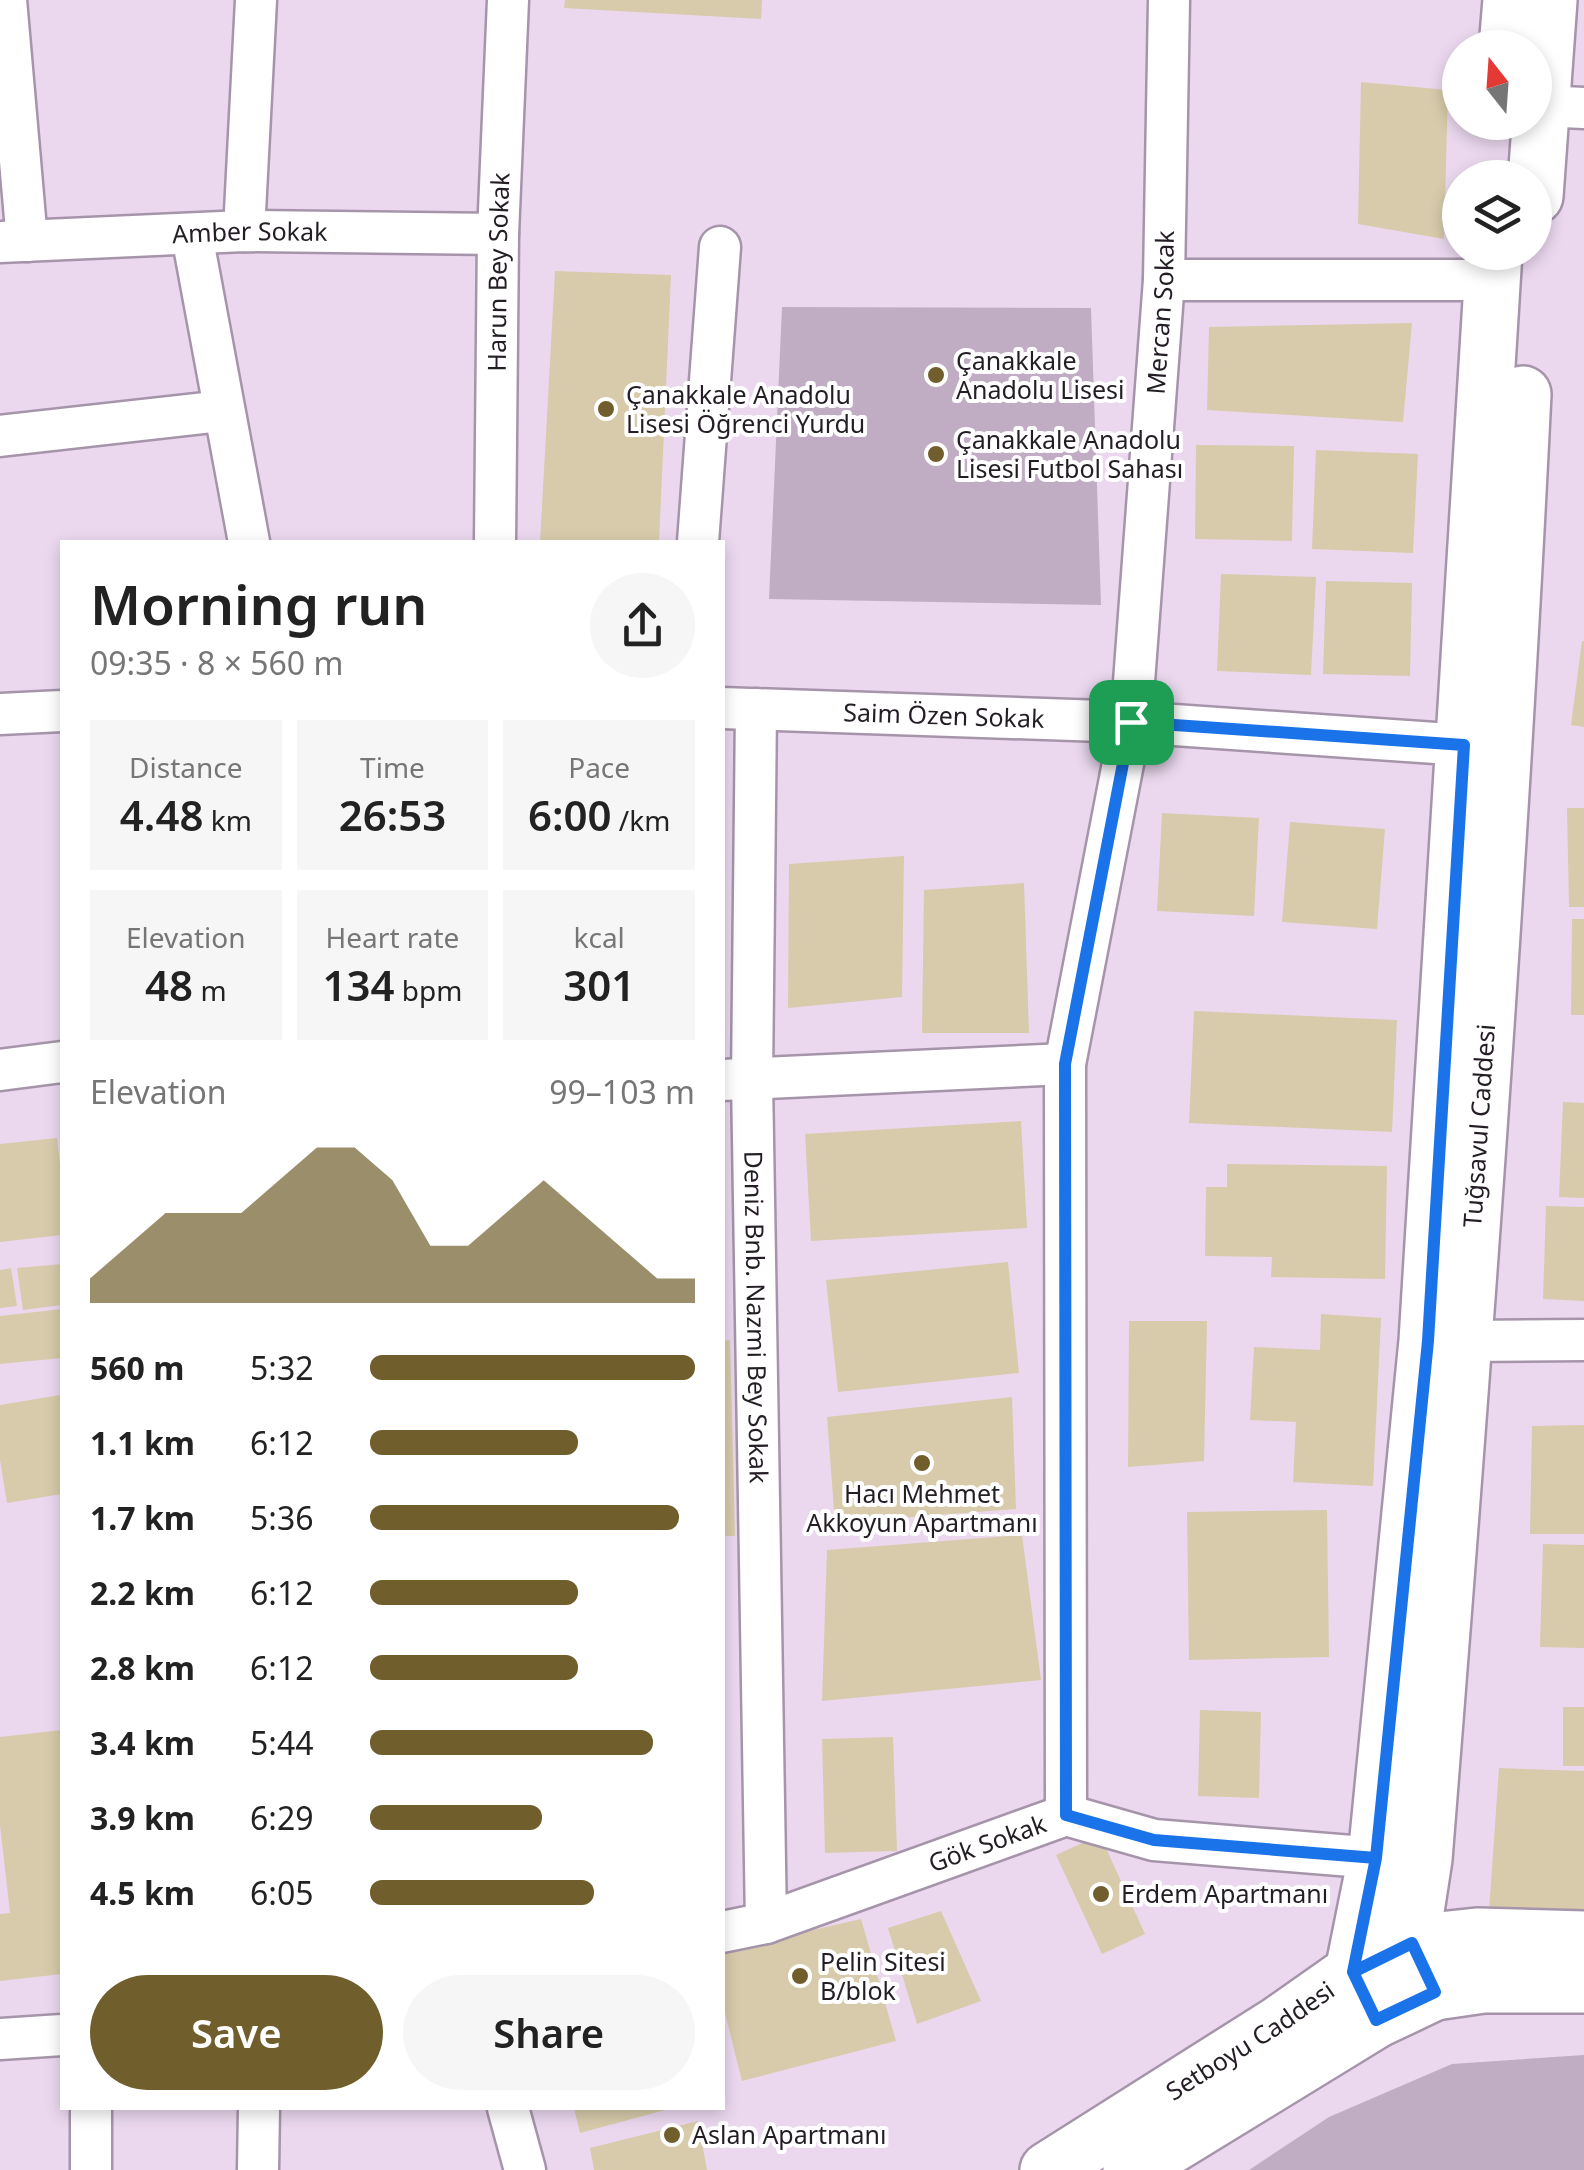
<!DOCTYPE html>
<meta charset="utf-8">
<style>
body{margin:0;font-family:"Noto Sans",sans-serif;background:#f6f6f6;color:#222;height:100vh;display:flex;flex-direction:column;font-size:38px;white-space:nowrap}
*{box-sizing:border-box;margin:0}
p{font-size:32px;color:#767676}
.icon{flex:none;width:55px;height:55px;fill:none;stroke:currentColor;stroke-width:2;stroke-linecap:round;stroke-linejoin:round}
.map{position:relative;flex:1;overflow:hidden}
.sheet{position:absolute;left:60px;top:540px;width:665px;height:1570px;display:flex;flex-direction:column;background:#fff;border-radius:0px;box-shadow:0 5px 15px #0003}
.sheet>*{flex:none}
.needle{width:65px;rotate:343deg}
.fabs{position:absolute;left:1442px;top:30px;display:grid;gap:20px}
.fabs a{display:grid;place-items:center;width:110px;height:110px;border-radius:50%;background:#fff;box-shadow:0 5px 15px #0003;font-size:50px}
.pin{position:absolute;display:grid;place-items:center;width:85px;height:85px;color:#fff;margin:-42px;border-radius:20px;box-shadow:0 5px 15px #0006}
.round{display:grid;place-items:center;flex:none;width:105px;height:105px;border-radius:52px;background:#f6f6f6}
.head{display:flex;align-items:center;justify-content:space-between;height:170px;padding:0 30px}
h1{font-size:55px;font-weight:600;line-height:75px}
.stats{display:grid;grid-template-columns:repeat(3,1fr);gap:15px;height:170px;padding:10px 30px}
.stats div{display:grid;align-content:center;border-radius:0px;background:#f6f6f6;text-align:center}
.stats b{font-size:42px;font-weight:600}
.stats small{font-size:28px;font-weight:400}
.stats p{font-size:28px}
.chart{height:280px;padding:20px 30px}
.chart p{display:flex;justify-content:space-between}
.chart svg{width:100%;height:180px;margin-top:10px;fill:#705f2d;opacity:.7}
.button{display:flex;gap:20px;margin-top:auto;padding:20px 30px}
.button a{flex:1;height:115px;border-radius:60px;background:#705f2d;color:#fff;font-size:40px;font-weight:600;line-height:115px;text-align:center}
.button a+a{background:#f6f6f6;color:#222}
ul{padding:0 30px;list-style:none;font-size:32px}
li{display:grid;grid-template-columns:160px 120px 1fr;align-items:center;height:75px}
li i{height:25px;border-radius:12px;background:#705f2d}
.map>svg:first-child{display:block}
.green{fill:#c0adc4}
.building{fill:#d7cbab}
.lines{fill:none;stroke-linecap:round;stroke-linejoin:round}
.street-casing{stroke:#a695aa;stroke-width:45}
.secondary-casing{stroke:#a695aa;stroke-width:60}
.street{stroke:#fff;stroke-width:40}
.secondary{stroke:#fff;stroke-width:55}
.route-casing{stroke:#fff;stroke-width:20}
.route{stroke:#1a73e8;stroke-width:12}
.poi-dot{fill:#705f2d;stroke:#fff;stroke-width:4}
.labels{text-anchor:middle;stroke-width:8;stroke-linejoin:round;paint-order:stroke}
.street-label{font-size:25px;fill:#241d25;stroke:#fff}
.poi-label{font-size:25px;fill:#241d25;stroke:#fff;text-anchor:start}
</style>
<div class="map">
<svg width="1584" height="2170" viewBox="0 0 1584 2170">
<rect width="100%" height="100%" fill="#ebd8ef"/>
<path class="green" d="M782,307l309,1 10,297 -332,-6z
M1584,2055v115h-335l80,-53 123,-53z"/>
<path class="building" d="M565,0h197l-1,19 -197,-11z
M1361,82l87,8 -4,149 -86,-15z
M555,271l116,4 -12,267h-119z
M1412,323l-9,99 -196,-12 2,-83z
M1196,445l98,1 -2,95 -97,-2z
M1316,450l102,4 -5,99 -101,-4z
M1221,574l95,3 -5,98 -94,-4z
M1326,581l86,2 -2,93 -87,-2z
M1582,641h2v86l-13,-2z
M1567,808h17v99h-15z
M1162,813l97,5 -5,98 -97,-5z
M1290,822l95,7 -8,100 -95,-7z
M904,856l-2,141 -114,11 1,-144z
M1024,883l5,150h-107l2,-143z
M1572,919h12v96h-13z
M1194,1011l203,9 -5,112 -203,-9z
M1563,1102l21,1v95l-25,-1z
M1021,1121l6,107 -216,13 -6,-107z
M57,1138l5,44v53l-62,7v-98z
M1227,1164l160,2 -2,113 -114,-2 1,-20 -67,-1 1,-69h21z
M1546,1206l38,1v94l-41,-2z
M1008,1262l11,111 -181,19 -12,-112z
M62,1264v41l-39,5 -6,-42z
M11,1268l6,38 -17,2v-38z
M62,1309v49l-62,6v-48z
M1321,1314l60,4 -8,168 -80,-4 3,-60 -46,-2 4,-73 66,3z
M1129,1321h78l-3,140 -76,6z
M730,1340l5,196h-13v-195z
M60,1395l2,99 -55,9 -7,-43v-55z
M1012,1397l4,112 -181,14 -8,-106z
M1584,1425v109h-54l2,-108z
M1327,1510l2,147 -140,3 -2,-148z
M1022,1535l19,145 -219,21 5,-151z
M1543,1544l41,1v103l-44,-1z
M1563,1707h21v59h-21z
M1200,1710l61,2 -2,86 -61,-2z
M62,1730v244l-62,7v-67l10,-1 -10,-88v-88z
M893,1737l4,114 -72,2 -3,-114z
M1499,1768l85,3v155l-96,-1z
M1100,1835l45,99 -43,20 -46,-99z
M941,1911l40,90 -64,23 -29,-96z
M861,1919l35,122 -154,40 -20,-80v-50z
M574,2108h95v1l-89,24z
M698,2121l9,49h-113l-4,-22z"/>
<g class="lines">
<g class="street-casing">
<g id="street">
<path d="M6,0l21,241"/>
<path d="M1542,106l42,2"/>
<path d="M244,231l12,-231"/>
<path d="M192,235l57,307"/>
<path id="s1" d="M0,242l244,-11 254,3"/>
<path d="M1164,280h328"/>
<path d="M0,436l222,-25"/>
<path id="s2" d="M495,542l3,-308 10,-234"/>
<path d="M698,542l22,-295"/>
<path id="s3" d="M722,708l409,14 333,23"/>
<path id="s4" d="M756,709l-4,370 14,844"/>
<path d="M0,714l62,-3"/>
<path d="M0,1070l62,-8"/>
<path d="M722,1080l343,-16"/>
<path d="M1465,1341l119,-1"/>
<path id="s5" d="M1066,1815l-1,-751 66,-342 33,-442 5,-280"/>
<path id="s6" d="M722,1932l44,-9 300,-108 88,25 222,18"/>
<path d="M0,2039l62,-4"/>
<path d="M91,2108v62"/>
<path d="M508,2108l17,62"/>
<path d="M258,2170l1,-62"/>
</g>
</g>
<g class="secondary-casing">
<g id="secondary">
<path d="M1507,48l4,-48"/>
<path d="M1535,196l14,-196"/>
<path id="s7" d="M1435,1992l-24,-49 13,-84c39,-488 75,-976 99,-1465"/>
<path d="M1376,2020l-23,-48 23,-114 51,-517 67,-1089"/>
<path id="s8" d="M1048,2170l231,-146 74,-52 58,-29 66,-7 107,3"/>
<path d="M1131,2170l245,-150 59,-28 48,-7h101"/>
</g>
</g>
<use href="#street" class="street"/>
<use href="#secondary" class="secondary"/>
</g>
<g class="lines">
<g class="route-casing">
<path id="route" d="M1131,722l-66,342 1,751 88,25 222,18 -23,114 23,48 59,-28 -23,-49 -59,29 23,-114 52,-517 36,-596 -333,-23"/>
</g>
<use href="#route" class="route"/>
</g>
<g class="poi-dot">
<circle cx="936" cy="375" r="10"/>
<circle cx="606" cy="409" r="10"/>
<circle cx="936" cy="454" r="10"/>
<circle cx="922" cy="1463" r="10"/>
<circle cx="1101" cy="1894" r="10"/>
<circle cx="800" cy="1976" r="10"/>
<circle cx="672" cy="2135" r="10"/>
</g>
<g class="labels">
<g class="street-label">
<text dy="9" stroke="none"><textPath href="#s1" startOffset="250">Amber Sokak</textPath></text>
<text dy="9" stroke="none"><textPath href="#s2" startOffset="270">Harun Bey Sokak</textPath></text>
<text dy="9" stroke="none"><textPath href="#s5" startOffset="1510">Mercan Sokak</textPath></text>
<text dy="9" stroke="none"><textPath href="#s3" startOffset="222">Saim Özen Sokak</textPath></text>
<text dy="9" stroke="none"><textPath href="#s7" startOffset="875">Tuğsavul Caddesi</textPath></text>
<text dy="9" stroke="none"><textPath href="#s4" startOffset="608">Deniz Bnb. Nazmi Bey Sokak</textPath></text>
<text dy="9" stroke="none"><textPath href="#s6" startOffset="280">Gök Sokak</textPath></text>
<text dy="9" stroke="none"><textPath href="#s8" startOffset="240">Setboyu Caddesi</textPath></text>
</g>
<g class="poi-label">
<text x="956" y="370">Çanakkale<tspan x="956" dy="29">Anadolu Lisesi</tspan></text>
<text x="626" y="404">Çanakkale Anadolu<tspan x="626" dy="29">Lisesi Öğrenci Yurdu</tspan></text>
<text x="956" y="449">Çanakkale Anadolu<tspan x="956" dy="29">Lisesi Futbol Sahası</tspan></text>
<text x="922" y="1503" text-anchor="middle">Hacı Mehmet<tspan x="922" dy="29">Akkoyun Apartmanı</tspan></text>
<text x="1121" y="1903">Erdem Apartmanı</text>
<text x="820" y="1971">Pelin Sitesi<tspan x="820" dy="29">B/blok</tspan></text>
<text x="692" y="2144">Aslan Apartmanı</text>
</g>
</g>
</svg>
<div class="fabs">
<a><svg class="needle" viewBox="-14 -14 28 28"><path d="M0-13l5 13h-10z" fill="#e53935"/><path d="M0 13l5-13h-10z" fill="#767676"/></svg></a>
<a><svg class="icon" aria-label="layers" viewBox="0 0 24 24"><path d="M12 4l9 5-9 5-9-5zM3 14l9 5 9-5"/></svg></a>
</div>
<div class="pin" style="left:1131px;top:722px;background:#1e9e55"><svg class="icon" aria-label="arrive" viewBox="0 0 24 24"><path d="M6 21V4h12l-3 4 3 4H6"/></svg></div>
<section class="sheet">
<div class="head"><div><h1>Morning run</h1><p>09:35 · 8 × 560 m</p></div><a class="round"><svg class="icon" aria-label="share" viewBox="0 0 24 24"><path d="M12 15V3M7 8l5-5 5 5M5 13v7h14v-7"/></svg></a></div>
<div class="stats">
<div><p>Distance</p><b>4.48<small> km</small></b></div>
<div><p>Time</p><b>26:53</b></div>
<div><p>Pace</p><b>6:00<small> /km</small></b></div>
</div>
<div class="stats">
<div><p>Elevation</p><b>48<small> m</small></b></div>
<div><p>Heart rate</p><b>134<small> bpm</small></b></div>
<div><p>kcal</p><b>301</b></div>
</div>
<div class="chart"><p><span>Elevation</span>99–103 m</p>
<svg viewBox="0 0 160 44" preserveAspectRatio="none"><path d="M0 44V38L10 30L20 22L30 22L40 22L50 14L60 6L70 6L80 14L90 30L100 30L110 22L120 14L130 22L140 30L150 38L160 38V44z"/></svg>
</div>
<ul>
<li><b>560 m</b>5:32<i style="width:100%"></i></li>
<li><b>1.1 km</b>6:12<i style="width:64%"></i></li>
<li><b>1.7 km</b>5:36<i style="width:95%"></i></li>
<li><b>2.2 km</b>6:12<i style="width:64%"></i></li>
<li><b>2.8 km</b>6:12<i style="width:64%"></i></li>
<li><b>3.4 km</b>5:44<i style="width:87%"></i></li>
<li><b>3.9 km</b>6:29<i style="width:53%"></i></li>
<li><b>4.5 km</b>6:05<i style="width:69%"></i></li>
</ul>
<div class="button"><a>Save</a><a>Share</a></div>
</section>
</div>
